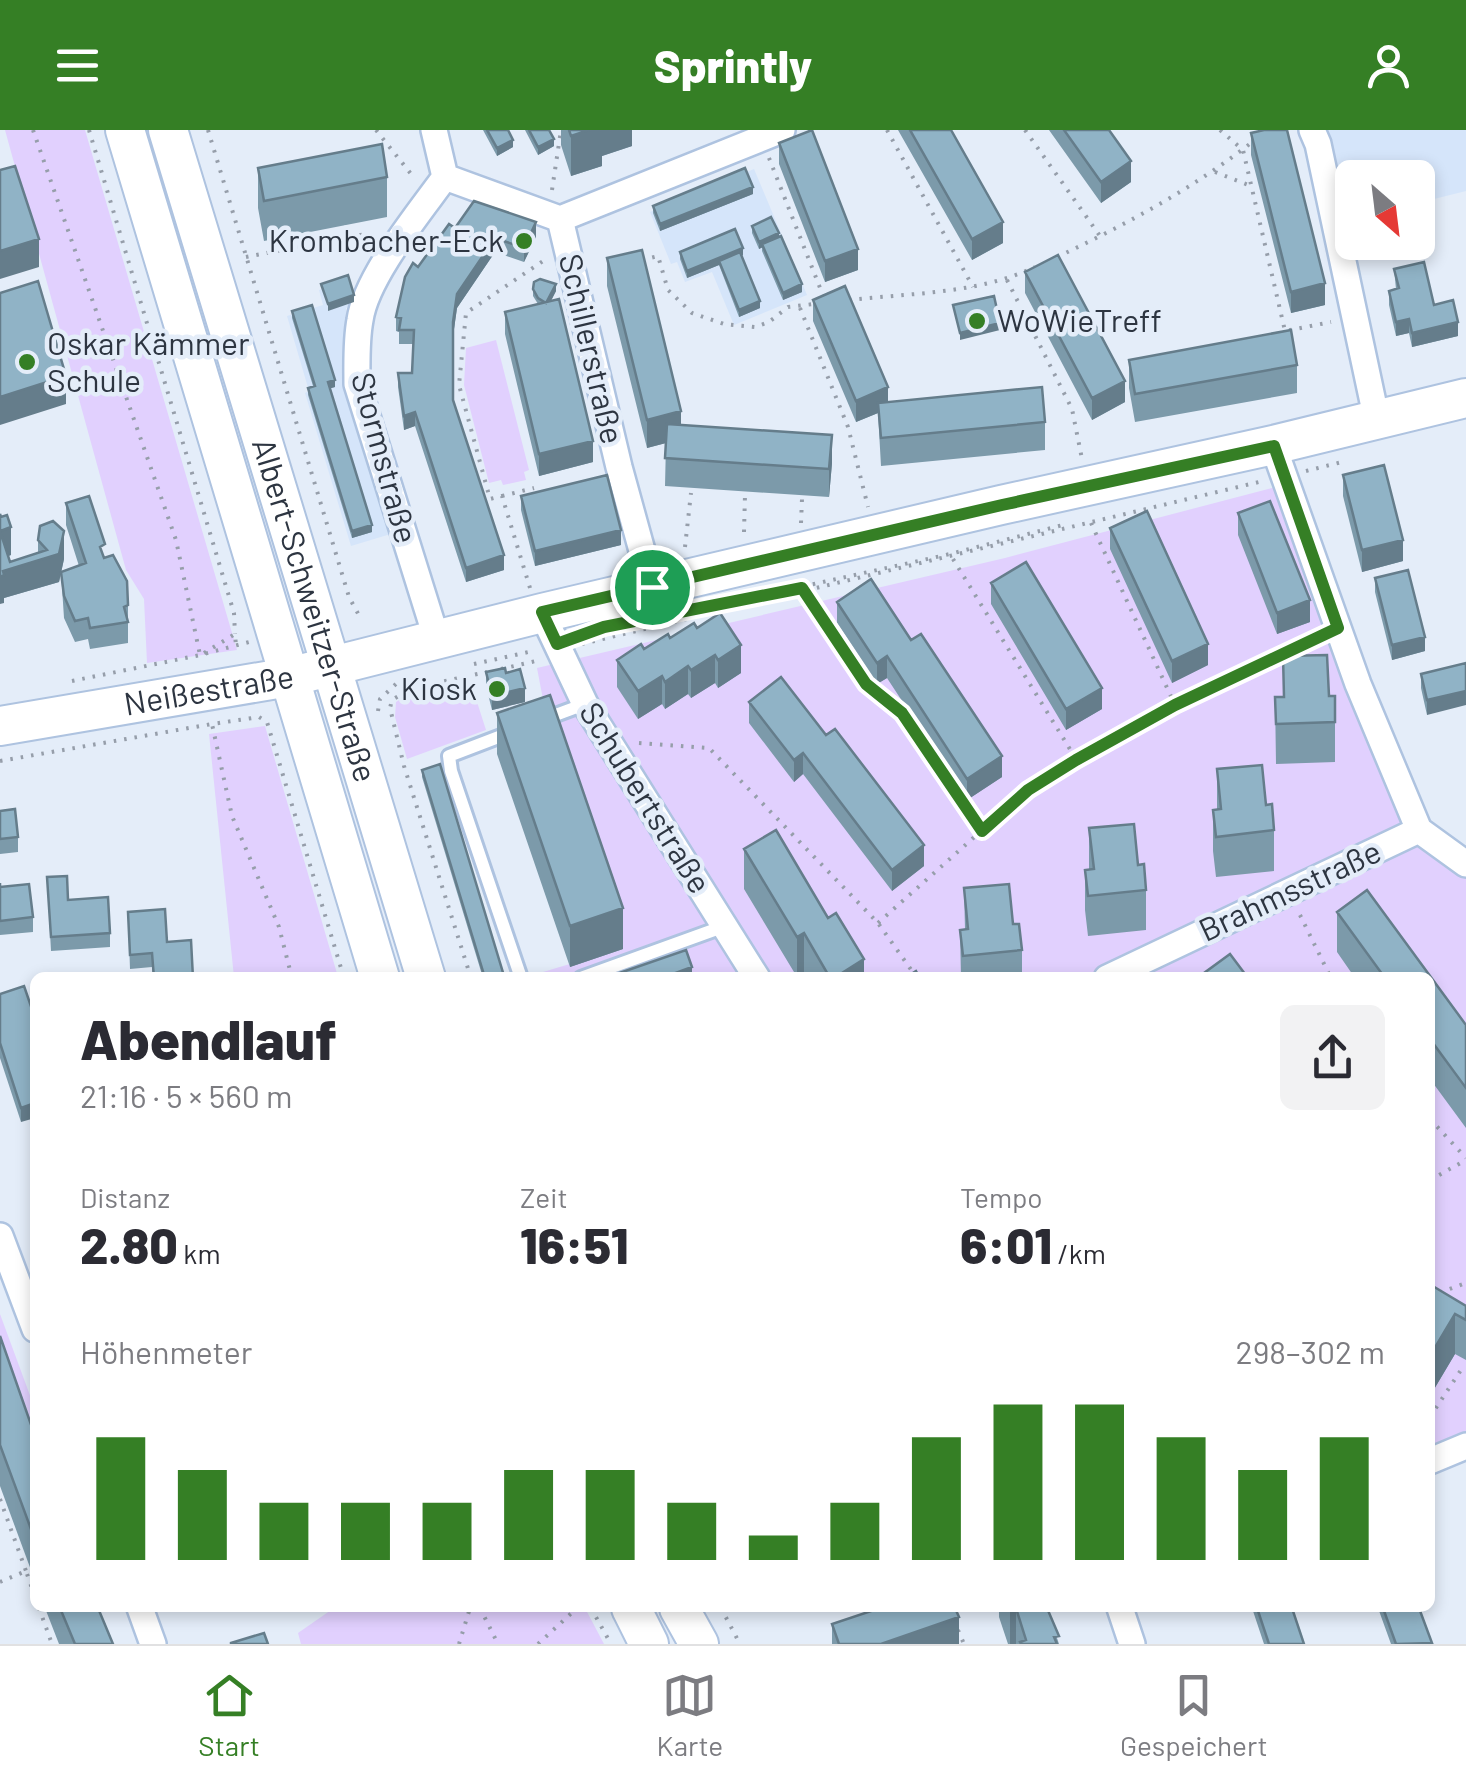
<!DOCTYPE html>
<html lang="de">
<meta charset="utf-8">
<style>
body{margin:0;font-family:Barlow,sans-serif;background:#f2f2f3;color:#2b2b33;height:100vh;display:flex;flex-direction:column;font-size:38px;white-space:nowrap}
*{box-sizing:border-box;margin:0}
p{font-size:32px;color:#7c7c81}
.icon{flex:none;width:55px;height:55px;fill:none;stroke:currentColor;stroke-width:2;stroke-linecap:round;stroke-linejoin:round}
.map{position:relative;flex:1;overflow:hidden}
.drawer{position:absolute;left:30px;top:842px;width:1405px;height:640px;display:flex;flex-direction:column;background:#fff;border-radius:15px;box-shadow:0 5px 15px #0003}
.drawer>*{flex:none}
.needle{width:65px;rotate:152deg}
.fabs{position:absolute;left:1335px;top:30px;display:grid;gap:20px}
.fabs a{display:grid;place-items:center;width:100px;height:100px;border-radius:15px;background:#fff;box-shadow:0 5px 15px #0003;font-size:50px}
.pin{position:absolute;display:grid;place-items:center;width:85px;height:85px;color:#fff;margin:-42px;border:5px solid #fff;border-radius:50%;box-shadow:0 2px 10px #0007}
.round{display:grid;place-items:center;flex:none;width:105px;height:105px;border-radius:15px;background:#f2f2f3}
.overview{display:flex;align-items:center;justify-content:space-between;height:170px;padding:0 50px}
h1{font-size:55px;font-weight:800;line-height:75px}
.figures{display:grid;grid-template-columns:repeat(3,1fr);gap:15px;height:170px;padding:10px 50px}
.figures div{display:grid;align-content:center}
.figures b{font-size:50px;font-weight:800}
.figures small{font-size:28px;font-weight:400}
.figures p{font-size:28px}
.chart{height:280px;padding:20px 50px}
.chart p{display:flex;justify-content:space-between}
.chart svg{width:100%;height:180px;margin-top:10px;stroke:#357f25;stroke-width:6}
header{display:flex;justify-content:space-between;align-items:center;height:130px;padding:0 50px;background:#357f25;color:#fff;font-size:45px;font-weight:800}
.tab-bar{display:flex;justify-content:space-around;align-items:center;height:140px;border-top:2px solid #e1e1e2;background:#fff;font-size:28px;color:#7c7c81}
.tab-bar a{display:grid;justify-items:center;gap:5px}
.tab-bar .active{color:#357f25}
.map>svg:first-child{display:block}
.built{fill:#d5e5fa}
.green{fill:#e1d0fe}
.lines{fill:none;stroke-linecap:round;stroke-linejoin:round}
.lane-casing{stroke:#aec3e0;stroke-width:18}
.street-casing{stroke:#aec3e0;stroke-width:30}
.secondary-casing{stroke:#aec3e0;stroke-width:42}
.path{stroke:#969eaa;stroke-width:4;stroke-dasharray:2.5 8;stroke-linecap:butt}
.lane{stroke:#fff;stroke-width:12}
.street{stroke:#fff;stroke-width:25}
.secondary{stroke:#fff;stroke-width:38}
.wall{fill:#7c9aaa}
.shaded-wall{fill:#657d8b}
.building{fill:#90b3c6;stroke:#657d8b;stroke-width:2.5}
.route-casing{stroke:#fff;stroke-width:20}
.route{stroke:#357f25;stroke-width:12}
.poi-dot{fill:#357f25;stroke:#e4edf9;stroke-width:4}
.labels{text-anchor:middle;stroke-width:9;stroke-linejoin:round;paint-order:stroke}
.poi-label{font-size:32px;fill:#2d3541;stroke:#e4edf9;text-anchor:end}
.street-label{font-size:32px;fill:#2d3541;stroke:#e4edf9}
</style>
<header><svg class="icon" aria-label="menu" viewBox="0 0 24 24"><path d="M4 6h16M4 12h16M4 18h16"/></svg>Sprintly<svg class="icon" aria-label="person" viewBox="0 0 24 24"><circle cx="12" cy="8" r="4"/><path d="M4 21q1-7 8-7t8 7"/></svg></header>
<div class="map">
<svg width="1466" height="1514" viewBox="0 0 1466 1514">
<rect width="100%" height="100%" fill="#e4edf9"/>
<path class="built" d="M1325,0h141v61l-48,12v-25h-66v29z
M754,39l53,126 -73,30 -22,-53 -27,10 -8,-20 -6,2 -21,-52z
M348,150l8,25 -10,3v40l48,185 -43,13 -46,-153 4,-2 -22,-75 36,-11 -4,-15z"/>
<path class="green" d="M5,0h80l152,520 -90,13 -3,-64 -18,-29z
M496,210l33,130 -5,2 2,8 -23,5 -2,-5 -12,3 -25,-98 2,-37z
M1287,354l132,346 47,35v581l-36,15v-483h-907l100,-30 -73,-212 -13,-68 468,-110z
M470,550l16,50 -79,29 -12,-42 1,-15 18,-11z
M265,596l73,251h-104l-25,-243z
M0,1184l35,95v67l-35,-99z
M334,1478h251l19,36h-303l-3,-11z"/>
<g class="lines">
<g class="lane-casing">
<path id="lane" d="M542,590l43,-16
M509,603l-60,23 2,15 70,207
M581,848l144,-52"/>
</g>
<g class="street-casing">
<path id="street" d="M434,0l11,47 115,42 59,248 33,120
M1312,0l6,14 59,277
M560,89l222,-89
M1273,315l85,239 61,146 47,34
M542,483l43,91 172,274
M437,510l-80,-256c0,-21 -1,-43 3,-64 6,-43 59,-107 85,-143
M1107,848l312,-148
M0,1106l35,93
M1430,1331l36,-15
M140,1478l13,36
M1120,1478l12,36"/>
</g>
<g class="secondary-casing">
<g id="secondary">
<path d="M125,0l255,848"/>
<path id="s1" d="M168,0l258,848"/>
<path id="s2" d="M0,596l289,-49 253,-64 459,-108 272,-60 193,-47"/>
<path d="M631,1478l18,36"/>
<path d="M679,1478l20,36"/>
</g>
</g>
<path class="path" d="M33,0l143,410 24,115
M89,0l145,483 1,21
M208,0l141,467 12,22
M376,0l39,49
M887,0l86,157
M1025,0l75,106
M1220,0l23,20 42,181 46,-9
M769,28l55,140
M1215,42l36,14
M552,60l9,-60
M246,127l120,-23 8,3
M1057,127c68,-32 135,-68 194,-114
M642,130l16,-4 10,34 24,23 32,11 31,3 14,-5 19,-15 26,-3
M1007,150l65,129 10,50
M849,170c62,-7 129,-6 186,-33
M800,178l48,119 20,80
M1306,341l40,-10
M502,366l32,-8
M801,393l1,-24
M1091,393l84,182
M744,402l1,-37
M685,417l6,-54
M953,429l123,200
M530,458l-28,-92 -12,3 -31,-114 7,-72 80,-54
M805,461l61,93 36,29 80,118
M741,470l209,-46 117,-30
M582,514l681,-163
M204,523l31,-19 1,12
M474,534l59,-13
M501,539l35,-8
M72,551l128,-26 49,-13
M378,581l2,-12 17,-16
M639,613l70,5 169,175 39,55
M0,631l212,-37
M1300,785l31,63
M878,793l149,-133 148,-85 140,-67
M292,848l-13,-51 -47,-111 -20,-92 47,-7 8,5 77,256
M471,848l-67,-212 -14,-58 2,-8 20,-12 75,-16
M1430,989l36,39
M1430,1050l36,-20
M1430,1166l36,-13
M1430,1287l31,-47 5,3
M0,1369l26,72 5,-1
M0,1452l26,-11 9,26
M39,1478l13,36
M480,1478l18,36
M591,1478l20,36
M721,1478l19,36
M958,1500l6,14
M459,1514l11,-36
M538,1514l39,-36"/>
<use href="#lane" class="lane"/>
<use href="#street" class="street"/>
<use href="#secondary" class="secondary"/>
</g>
<path class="wall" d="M483,0h25l5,17 -16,9z
M525,0h24l5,16 -16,9z
M561,0h71v16l-30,10v10l-31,10 -10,-31z
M898,0h53l52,113 -31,17z
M1049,0h60l22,52 -30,21z
M1251,3l74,172 -34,8 -40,-158z
M779,13l79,127 -33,12 -46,-118z
M258,38l129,9v40l-123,24 -6,-33z
M753,64l-93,37 -7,-18v-7z
M752,96l27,11 23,55 -19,8 -21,-49v-4l-3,2 -7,-16z
M455,98l81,9 -12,25 -29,-10 -38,56 -4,28v64l51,170 -38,12 -51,-156 -11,4 -6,-43v-14h14l1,-29h-14v-12l-3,-1v-14l22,-50z
M680,122l63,3h-1l18,53 -21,9 -20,-52 -32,13 -7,-19z
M607,128l74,167 151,38 -3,34 -164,-11 1,-43 -19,5 -40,-162z
M1394,139l40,36 24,31 -46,11 -3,-14 -13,3 -7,-31v-14l7,-2z
M1025,142l100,130 -33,18 -67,-127z
M533,159l23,2 -5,10 42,161 -54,14 -34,-142v-22l33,-8 -5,-8z
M813,170l75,102 157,20v28l-164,16 -3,-53 -22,9 -43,-101z
M292,181l43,76 -5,1 42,144 -20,6 -44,-143v-7l5,-2 -21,-68z
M1129,230l168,5v28l-162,29 -6,-34z
M1343,345l60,86 -41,11 -19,-76z
M521,366l100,49 -86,21 -14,-56z
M66,373l39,54 23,48v38l-38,6 -2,-10 -13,3 -11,-24 -3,-46 18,-6 -13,-41z
M1238,383l72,109 -33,12 -39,-99z
M2,387l9,38 -3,1 2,6 28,-9v-13l26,19 -5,23 -55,16v5z
M1110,398l98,137 -36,18 -62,-134z
M1375,448l50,73 -33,9 -17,-68z
M991,453l111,126 -36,21 -75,-126z
M837,472l165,175 -35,23 -80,-122 -10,6 -40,-61z
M697,498l44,45 -23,15 -3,-5 -24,15 -3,-4 -23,15 -3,-5 -24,15 -21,-32v-27z
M1283,526l46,40h6v66l-59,2 -1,-67h8z
M1466,533l-39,52 -6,-27v-14z
M486,542l20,1 19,29 -33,8 -6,-24z
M749,572l175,164 -32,25 -89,-117 -9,8 -45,-59z
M497,583l126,236 -53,18 -73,-213z
M1217,639l49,36 8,25v41l-58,6 -3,-26v-41h4z
M422,640l82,208h-21l-61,-201z
M0,681l18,26v15l-18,2z
M1089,698l49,37 8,25v40l-58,6 -3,-26v-40l4,-1z
M744,719l120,129h-58l-2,-5 -7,4 -53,-88z
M47,747l21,23 42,33v14l-59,4z
M0,753v4l33,30v15l-33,3z
M964,758l49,36 9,26v28h-61l-1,-48 5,-1z
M1367,760l99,135v103l-36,-49v-101h-75l-18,-26v-40z
M128,782l39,30 26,36h-40l-1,-11 -22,2z
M0,864l35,24 -14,104 -21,-64z
M1430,1156l36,20v54l-11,-6 -25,42z
M0,1206l35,100v145l-35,-95z
M45,1478h53l15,36h-54z
M999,1478h48l12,36h-51l-9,-27z
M1252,1478h40l12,36h-40z
M1378,1478h41l13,36h-41z
M832,1494l127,20h-127z"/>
<path class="shaded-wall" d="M589,0h43v16l-30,10v10l-31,10v-40z
M554,9v7l-16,9v-8z
M513,10v7l-16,9v-8z
M1131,31v21l-30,21v-21z
M753,57v7l-93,37v-7z
M536,92v15l-12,25v-14z
M1003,92v21l-31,17v-21z
M779,103v7l-20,9v-7z
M495,108v14l-38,56 -4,28v-14l4,-28z
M39,109v28l-39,12v-28z
M743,118v7l-22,9 -2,-3v4l-32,13v-7z
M858,119v21l-33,12v-21z
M1325,153v22l-34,8v-21z
M556,154v7l-10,19v-7z
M802,154v8l-19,8v-7z
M354,165v7l-26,9v-7z
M760,171v7l-21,9v-7z
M1409,189v14l-13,3v-14z
M1458,192v14l-46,11v-14z
M1000,193v7l-40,10v-7z
M66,246v28l-66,21v-28z
M335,250v7l-7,2v-7z
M1125,251v21l-33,18v-22z
M888,257v21l-10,-5v10l-22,9v-21z
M681,281v28l-34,9v-28z
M415,282v14l-11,4v-14z
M832,305v28l-3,34v-28z
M593,311v21l-54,14v-22z
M372,395v7l-20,6v-7z
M11,397v28l-11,4v-28z
M621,400v15l-86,21v-15z
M64,401v28l-5,23 -55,16v5l-4,1v-27l3,-6 56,-17z
M1403,410v21l-41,11v-22z
M504,425v15l-38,12v-14z
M1310,470v22l-33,12v-21z
M1425,507v14l-33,9v-15z
M1208,514v21l-36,18v-22z
M741,515v28l-23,15v-28z
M715,525v28l-24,15v-28z
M887,526v22l-10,6v-21z
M688,536v28l-23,15v-27z
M662,546v28l-24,15v-28z
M525,558v14l-33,8v-14z
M1102,558v21l-36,21v-21z
M1466,561v14l-39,10v-15z
M803,623v21l-9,8v-22z
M1002,626v21l-35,23v-21z
M924,715v21l-32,25v-21z
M623,778v41l-53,18v-41z
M804,803v40l-7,4v-40z
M864,829v19h-30z
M692,837v8l-9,3h-21z
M35,973v15l-14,4v-14z
M1455,1184v40l-25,42v-40z
M1016,1478v36h-6v-34z
M959,1487v27h-78z"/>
<path class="building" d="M487,0h21l5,10 -16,8z
M529,0h20l5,9 -16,8z
M569,0h20l-18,6z
M812,0l46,119 -33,12 -46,-118z
M910,0h41l52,92 -31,17z
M1064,0h45l22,31 -30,21z
M1264,0h23l38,153 -34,9 -40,-159z
M382,14l5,33 -123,24 -6,-33z
M15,36l24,73 -39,12v-81z
M745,38l8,19 -93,37 -7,-18z
M474,71l62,21 -12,26 -29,-10 -38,56 -4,28v78l51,155 -38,13 -51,-156 -11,4 -6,-43h14l2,-43h-15l2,-12 -5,-1 9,-40 8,-14 5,4 31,-43 6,4z
M771,87l8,16 -20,9 -7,-16z
M735,99l8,19 -56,23 -7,-19z
M781,106l21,48 -19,9 -21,-49z
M642,120l39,161 -34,9 -40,-162z
M740,122l20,49 -21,9 -20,-49z
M1058,125l67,126 -33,17 -67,-126z
M1424,132l10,43 19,-5 5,22 -46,11 -3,-14 -13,3 -7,-31 10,-3 -5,-19z
M348,145l6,20 -26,9 -7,-20z
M540,149l16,5 -10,19 -8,-5 -5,-9 1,-7z
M38,151l28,95 -66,21v-104z
M845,156l43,101 -32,14 -43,-101z
M994,166l6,27 -40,10 -7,-28z
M559,169l34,142 -54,13 -34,-142z
M312,175l23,75 -7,2 44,143 -20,6 -44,-143 7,-2 -23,-75z
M1291,200l6,35 -162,29 -6,-34z
M1042,257l3,35 -164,16 -3,-35z
M667,294l165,11 -3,34 -164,-11z
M1384,335l19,75 -41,10 -19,-75z
M607,345l14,55 -86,21 -14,-55z
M89,366l16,48 -5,3 4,11 9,-3 14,26 1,24 -4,2 4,15 -38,6 -2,-10 -13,3 -11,-25 -3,-24 25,-9 -20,-60z
M1270,371l40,99 -33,13 -39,-100z
M1147,381l61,133 -36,17 -62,-133z
M0,384l1,3 6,-2 4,12 -11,4 10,31 37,-12 -9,-10 2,-14 13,-5 11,10 -5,23 -56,17 1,4 -4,2z
M1026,432l76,126 -36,21 -75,-126z
M1408,440l17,67 -33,8 -17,-67z
M871,449l40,61 10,-6 81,122 -35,23 -80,-123 -10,7 -40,-61z
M720,483l21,32 -23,15 -3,-5 -24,15 -3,-4 -23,16 -3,-6 -24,15 -21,-31 24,-16 3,5 24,-15 2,4 24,-15 3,5z
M1327,525l2,41h6v26l-59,2 -1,-27h9l-1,-41z
M1466,533v28l-39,9 -6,-26z
M505,538l1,5 14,-4 5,19 -33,8 -6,-24z
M781,547l45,58 9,-6 89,116 -32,25 -89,-117 -9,7 -45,-58z
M550,565l73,213 -53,18 -73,-213z
M440,634l64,212 -7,2h-12l-63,-208z
M1262,635l4,40 6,-1 2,26 -58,7 -3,-27 8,-1 -4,-40z
M15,679l3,28 -18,2v-28z
M1134,694l4,41 6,-1 2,26 -58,6 -3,-26 9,-1 -5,-41z
M776,700l52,88 8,-5 28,46 -30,19h-4l-26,-45 -7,4 -53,-88z
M67,746l1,24 40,-3 2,36 -59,4 -4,-60z
M0,753v4l29,-3 4,33 -33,4z
M1009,754l4,40h6l3,26 -59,6 -3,-26 8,-1 -4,-41z
M1367,760l99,135v63l-36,-49v-61h-45l-48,-66z
M165,779l2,33 24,-2 2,38h-39l-2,-25 -22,2 -2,-43z
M686,820l6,17 -30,11h-57z
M1230,824l18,24h-47l-1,-2z
M916,841l4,7h-15z
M24,856l11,32v85l-14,5 -21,-65v-49z
M1431,1155l35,21v14l-11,-6 -25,42z
M0,1206l35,100v104l-35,-95z
M60,1478h38l15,36h-38z
M880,1478h75l4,9 -78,27h-42l-7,-20z
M1009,1478h38l12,28 -5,1 3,7h-36l-1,-2 6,-2 -10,-32 -6,2z
M1257,1478h35l12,36h-35z
M1383,1478h36l13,35 -36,1z
M264,1503l4,11h-37v-1z"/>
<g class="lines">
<g class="route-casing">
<path id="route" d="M1274,316l64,182 -163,77 -99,55 -48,30 -46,41 -80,-118 -36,-29 -64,-96 -198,39 -47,17 -15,-32 460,-107z"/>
</g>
<use href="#route" class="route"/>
</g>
<g class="poi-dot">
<circle cx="524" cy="111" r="10"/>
<circle cx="977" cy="191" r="10"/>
<circle cx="27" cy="232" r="10"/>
<circle cx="497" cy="559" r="10"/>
</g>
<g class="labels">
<g class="poi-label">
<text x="504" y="122">Krombacher-Eck</text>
<text x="997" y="202" text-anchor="start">WoWieTreff</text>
<text x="47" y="225" text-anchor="start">Oskar Kämmer<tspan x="47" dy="37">Schule</tspan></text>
<text x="477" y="570">Kiosk</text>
</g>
<g class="street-label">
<text transform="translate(591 219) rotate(77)" y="11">Schillerstraße</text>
<text transform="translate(384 328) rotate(75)" y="11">Stormstraße</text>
<text dy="11" stroke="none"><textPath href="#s1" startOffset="502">Albert-Schweitzer-Straße</textPath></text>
<text dy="11" stroke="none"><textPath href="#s2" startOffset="212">Neißestraße</textPath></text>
<text transform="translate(645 668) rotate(58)" y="11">Schubertstraße</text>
<text transform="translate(1290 761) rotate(-25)" y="11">Brahmsstraße</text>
</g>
</g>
</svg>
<div class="fabs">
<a><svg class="needle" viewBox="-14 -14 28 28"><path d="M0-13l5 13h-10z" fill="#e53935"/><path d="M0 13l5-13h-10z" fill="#7c7c81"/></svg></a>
</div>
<div class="pin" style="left:652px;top:457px;background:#1e9e55"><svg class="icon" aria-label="arrive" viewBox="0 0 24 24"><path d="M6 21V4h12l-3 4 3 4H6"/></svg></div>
<section class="drawer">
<div class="overview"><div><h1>Abendlauf</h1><p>21:16 · 5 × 560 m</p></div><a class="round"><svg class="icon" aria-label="share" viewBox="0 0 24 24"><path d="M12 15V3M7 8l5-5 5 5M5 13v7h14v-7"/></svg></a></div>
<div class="figures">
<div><p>Distanz</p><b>2.80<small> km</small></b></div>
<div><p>Zeit</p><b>16:51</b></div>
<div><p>Tempo</p><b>6:01<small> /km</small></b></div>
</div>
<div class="chart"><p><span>Höhenmeter</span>298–302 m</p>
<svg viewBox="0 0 160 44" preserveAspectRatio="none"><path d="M5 44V14M15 44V22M25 44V30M35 44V30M45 44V30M55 44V22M65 44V22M75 44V30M85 44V38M95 44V30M105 44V14M115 44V6M125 44V6M135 44V14M145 44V22M155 44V14"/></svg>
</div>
</section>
</div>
<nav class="tab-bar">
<a class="active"><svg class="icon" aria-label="home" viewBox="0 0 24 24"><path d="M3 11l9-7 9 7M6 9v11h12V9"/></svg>Start</a>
<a><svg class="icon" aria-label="map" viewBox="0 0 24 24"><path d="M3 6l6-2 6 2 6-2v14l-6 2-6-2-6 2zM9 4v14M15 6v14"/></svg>Karte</a>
<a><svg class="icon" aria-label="saved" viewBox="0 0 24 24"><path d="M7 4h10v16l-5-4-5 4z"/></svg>Gespeichert</a>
</nav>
